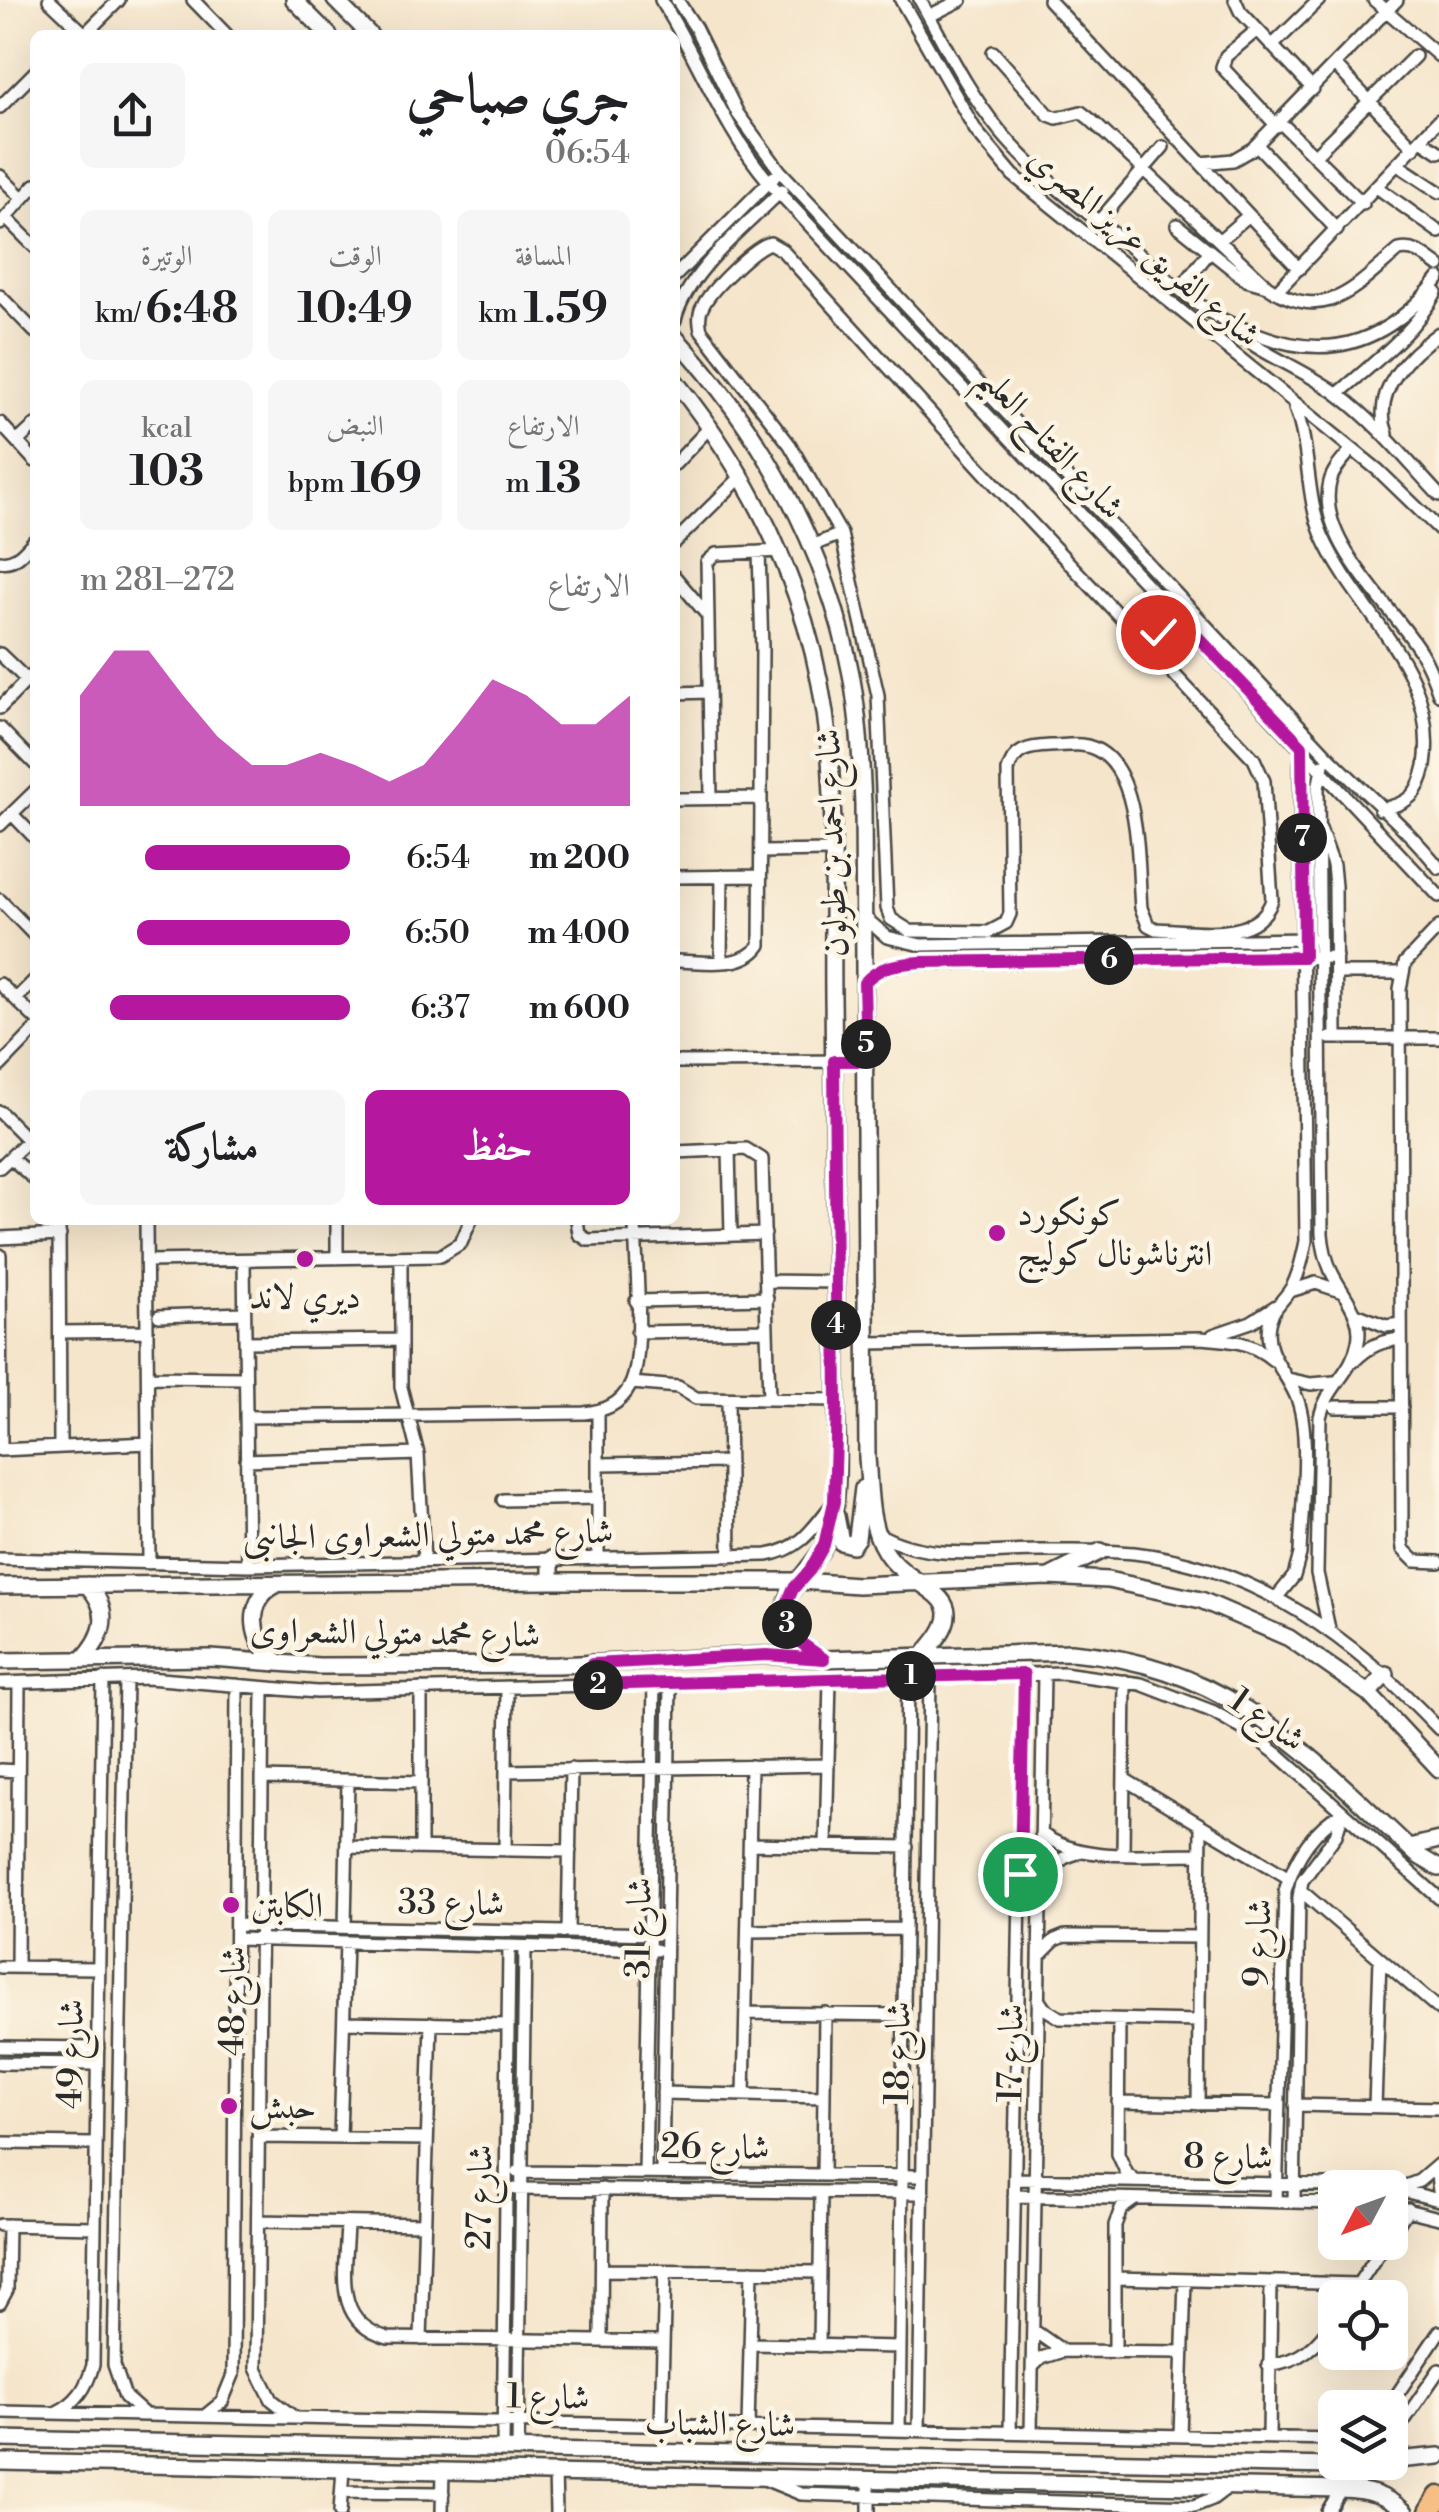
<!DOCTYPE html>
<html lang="ar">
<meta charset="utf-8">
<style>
body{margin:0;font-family:"Libre Bodoni",Amiri,serif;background:#f6f6f6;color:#202124;direction:rtl;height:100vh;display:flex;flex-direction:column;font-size:38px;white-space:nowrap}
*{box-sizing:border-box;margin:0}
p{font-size:32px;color:#757577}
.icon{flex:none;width:55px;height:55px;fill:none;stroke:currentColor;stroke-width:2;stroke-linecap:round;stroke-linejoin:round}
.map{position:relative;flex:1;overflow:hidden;direction:ltr}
.details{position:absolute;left:30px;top:30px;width:650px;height:1195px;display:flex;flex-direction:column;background:#fff;border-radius:15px;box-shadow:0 10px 40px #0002;direction:rtl}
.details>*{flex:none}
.needle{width:65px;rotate:229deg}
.fabs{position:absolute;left:1318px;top:2170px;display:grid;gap:20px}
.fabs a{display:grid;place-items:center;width:90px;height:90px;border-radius:15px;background:#fff;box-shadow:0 10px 40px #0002;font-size:50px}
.pin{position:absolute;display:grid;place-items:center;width:85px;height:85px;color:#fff;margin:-42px;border:5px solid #fff;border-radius:50%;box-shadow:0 2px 10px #0007}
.km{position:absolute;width:50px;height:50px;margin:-25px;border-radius:50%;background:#222;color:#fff;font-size:28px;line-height:50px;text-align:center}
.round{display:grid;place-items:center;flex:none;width:105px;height:105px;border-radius:15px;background:#f6f6f6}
.head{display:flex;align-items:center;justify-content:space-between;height:170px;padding:0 50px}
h1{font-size:55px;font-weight:700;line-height:75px}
.stats{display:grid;grid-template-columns:repeat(3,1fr);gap:15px;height:170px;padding:10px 50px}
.stats div{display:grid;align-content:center;border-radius:15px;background:#f6f6f6;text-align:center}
.stats b{font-size:42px;font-weight:700}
.stats small{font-size:28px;font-weight:400}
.stats p{font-size:28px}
.chart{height:280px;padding:20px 50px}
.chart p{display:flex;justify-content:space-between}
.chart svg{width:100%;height:180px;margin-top:10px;fill:#b5179e;opacity:.7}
.action{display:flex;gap:20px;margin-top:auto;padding:20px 50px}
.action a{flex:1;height:115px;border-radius:15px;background:#b5179e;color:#fff;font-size:40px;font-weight:700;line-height:115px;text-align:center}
.action a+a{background:#f6f6f6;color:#202124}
ul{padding:0 50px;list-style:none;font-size:32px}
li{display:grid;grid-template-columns:160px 120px 1fr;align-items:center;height:75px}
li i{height:25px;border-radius:12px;background:#b5179e}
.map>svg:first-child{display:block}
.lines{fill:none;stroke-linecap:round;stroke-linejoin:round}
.minor-casing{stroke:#494743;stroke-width:16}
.tertiary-casing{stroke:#494743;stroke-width:20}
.trunk-casing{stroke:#494743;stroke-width:25}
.minor{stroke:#fff;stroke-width:11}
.tertiary{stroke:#fff;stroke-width:15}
.trunk{stroke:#f5bf86;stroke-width:20}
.route-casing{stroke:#fff;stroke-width:20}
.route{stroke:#b5179e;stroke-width:12}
.poi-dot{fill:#b5179e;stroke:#fcf5e5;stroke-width:4}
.labels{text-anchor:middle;stroke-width:9;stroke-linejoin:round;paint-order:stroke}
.street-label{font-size:35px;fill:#2b2b2b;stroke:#fcf5e5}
.poi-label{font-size:35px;fill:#2b2b2b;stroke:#fcf5e5;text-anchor:start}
</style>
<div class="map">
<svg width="1439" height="2512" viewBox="0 0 1439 2512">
<rect width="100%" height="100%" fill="#fcf5e5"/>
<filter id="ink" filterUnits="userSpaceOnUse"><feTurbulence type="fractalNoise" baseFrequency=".01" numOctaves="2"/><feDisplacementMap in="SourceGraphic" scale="20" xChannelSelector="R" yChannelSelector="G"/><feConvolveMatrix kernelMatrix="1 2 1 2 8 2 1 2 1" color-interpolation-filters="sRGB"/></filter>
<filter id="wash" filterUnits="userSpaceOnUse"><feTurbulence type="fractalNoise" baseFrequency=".0048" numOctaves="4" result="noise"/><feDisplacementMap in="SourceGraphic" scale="40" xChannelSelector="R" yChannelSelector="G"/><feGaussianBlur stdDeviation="2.25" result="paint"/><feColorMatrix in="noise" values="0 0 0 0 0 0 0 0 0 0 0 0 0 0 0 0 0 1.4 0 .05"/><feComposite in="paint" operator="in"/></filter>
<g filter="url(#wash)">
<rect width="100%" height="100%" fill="#f5e5cb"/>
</g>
<g filter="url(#ink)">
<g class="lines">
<g class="minor-casing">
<path id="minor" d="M49,0l37,35
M193,0l34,35
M661,0c39,61 60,126 108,182l670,714
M677,0l18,27 43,87 42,57 547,584c37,38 79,71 112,113
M901,0l75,131 37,44 365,295 61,59
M920,0c25,44 47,91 79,130 35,43 81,76 124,111 31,25 61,56 95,76 13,8 29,13 42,18 74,28 132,4 179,-57
M1049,0l250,269
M1235,0l5,11 73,78
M1374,0l65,56
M929,16l32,-16
M1257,30l-31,26 -4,11 55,59
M85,34l34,-34
M1272,46l47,-46
M993,52l56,63 8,3 24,-6 9,7 177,167c58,40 88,1 132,-36 16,-4 27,7 40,16
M1336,66l78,82
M0,107l35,-35
M1280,122l83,82
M1421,140l18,12
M1257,145l80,85
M1314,156l101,-100
M1201,163l32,-3 19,-11 145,-149
M1398,165l41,27
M0,176l22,22
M1378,188l61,44
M6,218l29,29
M1099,221l64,-74
M0,224l35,-39
M1177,225l69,55 21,6
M1220,240l29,-25
M770,243l12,7 223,245 249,264 10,22 8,119c-15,44 -78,30 -116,29l-8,-4 -7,-17c-4,-45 2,-156 -60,-163 -10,-1 -21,1 -31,1 -21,1 -36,3 -42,25l2,143 -4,9 -17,9 -79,-1 -19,-12 -4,-11 -9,-213 -37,-161 -51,-89 -89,-115c-2,-8 -3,-16 2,-24 7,-16 51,-59 67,-63z
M675,276l99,-99
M1181,288l29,-37
M1276,292l163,-172
M0,296l35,36
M675,320c12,-49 72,-94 107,-130
M1226,324c34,31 77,44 113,71 38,28 68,66 100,100
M1338,394c34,-30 76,-61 98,-102
M1295,408c16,41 10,87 27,127 36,82 117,131 103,231 -6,28 -17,39 -45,43
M0,423l35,38
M1387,434c-16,-43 20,-78 52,-101
M18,441l17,-16
M1352,449c-8,10 -19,20 -22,33 -15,58 63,124 90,169 9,14 14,28 19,43
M675,464l36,-38
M675,542l68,-67
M811,546l30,-12
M0,561c16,3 25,-11 35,-21
M675,577l33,39
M1146,643l33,-32
M0,654l27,26
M675,693l34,-1
M0,708l35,-36
M0,728l35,36
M1323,765l-5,23 4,446c1,13 4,25 9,37 11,24 33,44 27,71 -5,30 -31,44 -38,75l-3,156 12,56
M711,798l-4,-236 9,-8 65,-3
M675,799l86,-1
M12,814l23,24
M0,825l35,-34
M1320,829l13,36 2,21 1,152
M761,852l71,-1
M675,877l85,-1
M0,900l35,36
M863,916l24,21 34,8 389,-6
M1439,927l-34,36 -5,26 2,551 1,9 12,12 24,1
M675,961c27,0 68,9 85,-16l2,-297 -3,-96
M721,961l1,-85
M1336,973h65
M864,983c15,-18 34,-18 56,-20l416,-6
M0,984l35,34
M16,999l19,-19
M1330,1038h109
M675,1062l191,-1
M0,1066l35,-36
M0,1112l28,28
M729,1149l2,86
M675,1152l71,-3 16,10 7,240
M11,1158l24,22
M0,1167l35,-33
M59,1220l1,227
M146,1220l3,343
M337,1220v38
M577,1220l2,14 9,6 177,-6
M0,1238l60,-3
M0,1255l1,195
M401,1257v130l17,67 6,107
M244,1260l4,305
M147,1261l293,-5 21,-13 10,-23
M766,1281l70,1
M1290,1291l26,-8 27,9
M636,1301l131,-3
M1356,1314l30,12 15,-2
M159,1316l85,-3
M60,1332l87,-1
M637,1332l130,-2
M1213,1335l38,-13 25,-16
M245,1342l156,-2
M867,1343l334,-5c28,2 50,3 72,22
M1354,1361c15,-15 27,-20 47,-22
M148,1377l97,1
M1288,1379l23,5 23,-2
M632,1383l46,4 18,11 141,2
M728,1399l2,158
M1335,1407h67
M246,1417l338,-4c20,-2 36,-8 46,-27 16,-29 5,-129 5,-166
M0,1450l148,-7
M246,1460l172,-6
M598,1464l131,-2
M503,1500l95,-2
M877,1533c48,29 112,18 165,18 31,0 62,-1 92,2 124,14 222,88 305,176
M0,1559l248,6 519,-10c34,-5 47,-28 67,-53
M598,1559v-148
M1277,1597l17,-21 6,-22c1,-41 11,-115 -2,-153 -9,-27 -35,-46 -29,-77 3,-17 17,-25 24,-39 7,-14 10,-29 13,-44l-6,-476 3,-22
M126,1679l-12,686 11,32 18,16
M0,1683l148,-5 169,14 746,-19 78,11 73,28 34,20 32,24 159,142
M421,1689v159
M263,1690l-7,678 16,32 23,18
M0,1770l18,1
M506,1771l322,-6
M262,1778l159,4
M1124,1779l165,99
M1041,1833c38,31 112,20 160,21
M750,1844l157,3
M826,1845l4,-166
M347,1847l223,4
M505,1850l2,-163
M1123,1853l2,-172
M1040,1879l24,-21 15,-6
M1300,1890l139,119
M236,1925l421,9
M345,1927l3,-147
M748,1931l157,-2
M568,1932l3,-163
M236,1939l420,11
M1039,1956l16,-16 10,-4 135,1
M0,1967l99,1
M17,1967l2,-284
M1038,1999l6,9 16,10 139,3
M746,2013l158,2
M1119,2020l-1,134 9,20 8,7
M344,2022l164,3
M0,2047l98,1
M0,2063l97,1
M663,2093l161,4
M744,2095l7,-329
M1118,2102l160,3
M1198,2104l3,-279
M1295,2105l144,3
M1375,2107l5,-148
M259,2137l168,2
M340,2138l6,-196
M0,2143l96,1
M1436,2168l3,23
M517,2172l406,4
M645,2173l9,-490
M662,2173l8,-490
M823,2175l2,-162
M1015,2179l369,7 55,14
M1401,2188l18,-7 20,-17
M515,2189l408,4
M1014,2196l321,7
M1276,2202l9,-311c10,-34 27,-61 58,-79
M1294,2202l5,-305 3,-16 34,-46 7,-23
M1390,2206l49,12
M258,2221l167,3
M347,2223c-1,46 -16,99 41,115l275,4
M0,2225l94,2
M1390,2236l18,-27
M602,2270l218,2
M1115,2278l244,6
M1349,2298l37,-56
M0,2303l7,-13 1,-65
M1033,2330l30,21
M421,2339l10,-316
M601,2341l1,-152
M750,2344l150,3
M819,2346l2,-154
M1115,2352v-127l6,-16 14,-10
M1268,2365c33,-4 49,-19 67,-46
M1032,2367l9,-9 22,-7 120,1
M1388,2408l51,-76
M0,2412l1335,27
M55,2413c22,-10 32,-26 38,-48l10,-686
M206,2415l16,-13 11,-27 4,-690
M661,2425l4,-154
M748,2427l4,-156
M899,2430l9,-754
M919,2431l11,-755
M1010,2432l14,-758
M1031,2433l13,-760
M1180,2436l5,-156
M1269,2437l2,-155
M1390,2437l7,-6 42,-61
M503,2449l6,-503
M518,2449l7,-502
M555,2471l1,41
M764,2479l37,15 393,12 18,-7 16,-12
M342,2492l101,1
M340,2512l3,-43
M442,2512l1,-42
M869,2512v-34
M1327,2512l14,-23"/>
</g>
<g class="tertiary-casing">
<path id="tertiary" d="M294,0l35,35
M335,0l35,35
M675,337c86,93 152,211 176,337 8,43 10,86 12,130l4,654c3,31 1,66 18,93 27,44 101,40 36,106
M675,381c86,107 141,228 154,365 7,83 3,168 4,251 2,134 2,268 4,403 -1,42 4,91 -7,132 -8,29 -45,53 -45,81 1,24 20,34 38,46
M836,1516l5,26 11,3 5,-7 6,-50
M1051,1576l50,-25
M551,1581v-22
M276,1585c-32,14 -26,63 3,77
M0,1586l551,-5h249l58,4 190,-8 60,3 93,20 88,38 79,55 71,76
M82,1660c23,-24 30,-49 5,-75
M0,1661l211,-3 108,8 239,-1 209,-10 56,4 248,-7c159,13 236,101 346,203l22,13
M591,1685l1,-22
M1368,1693l18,-19
M1409,1847l30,-7
M0,2439l1334,27 105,-10
M0,2462l1341,27c26,1 44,5 64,23"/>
</g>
<g class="trunk-casing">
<path id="trunk" d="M1430,2512l9,-15"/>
</g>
<use href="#minor" class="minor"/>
<use href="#tertiary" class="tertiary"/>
<use href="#trunk" class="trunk"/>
</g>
</g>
<g class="lines" filter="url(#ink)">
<g class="route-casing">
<path id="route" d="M1020,1874l4,-200 -433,11 1,-21 175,-9 57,4 -30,-21 -8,-20 -1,-10 8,-19 17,-19 14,-25 10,-43 3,-96 -3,-345h32l-2,-78c16,-18 34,-19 56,-21l384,-5 -2,-211 -126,-132 -18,18"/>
</g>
<use href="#route" class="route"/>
</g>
<g class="poi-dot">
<circle cx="997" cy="1233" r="10"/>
<circle cx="305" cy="1259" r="10"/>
<circle cx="231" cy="1905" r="10"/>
<circle cx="229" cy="2106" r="10"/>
</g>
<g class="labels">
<g class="street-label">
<text transform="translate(1145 246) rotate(40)" y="12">شارع الفريق عزيز المصري</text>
<text transform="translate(1052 442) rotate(47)" y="12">شارع الفتاح العليم</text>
<text transform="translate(831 843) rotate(-92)" y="12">شارع احمد بن طولون</text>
<text transform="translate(428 1534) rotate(-1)" y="12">شارع محمد متولي الشعراوى الجانبى</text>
<text transform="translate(395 1632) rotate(1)" y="12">شارع محمد متولي الشعراوى</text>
<text transform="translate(1268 1719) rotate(35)" y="12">شارع 1</text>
<text transform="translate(451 1902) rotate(1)" y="12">شارع 33</text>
<text transform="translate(638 1928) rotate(-89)" y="12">شارع 31</text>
<text transform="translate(1257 1943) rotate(-87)" y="12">شارع 9</text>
<text transform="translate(232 2001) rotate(-89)" y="12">شارع 48</text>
<text transform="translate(897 2053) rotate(-89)" y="12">شارع 18</text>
<text transform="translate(1010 2053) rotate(-89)" y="12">شارع 17</text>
<text transform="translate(70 2054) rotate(-89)" y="12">شارع 49</text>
<text transform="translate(715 2146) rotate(1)" y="12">شارع 26</text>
<text transform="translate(1228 2156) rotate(1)" y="12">شارع 8</text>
<text transform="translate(479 2197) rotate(-89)" y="12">شارع 27</text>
<text transform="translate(548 2396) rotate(1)" y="12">شارع 1</text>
<text transform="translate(720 2423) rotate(1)" y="12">شارع الشباب</text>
</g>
<g class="poi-label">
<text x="1017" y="1225">كونكورد<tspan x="1017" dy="40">انترناشونال كوليج</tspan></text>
<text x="305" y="1308" text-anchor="middle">ديري لاند</text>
<text x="251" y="1917">الكابتن</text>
<text x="249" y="2118">حبش</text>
</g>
</g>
</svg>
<div class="fabs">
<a><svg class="needle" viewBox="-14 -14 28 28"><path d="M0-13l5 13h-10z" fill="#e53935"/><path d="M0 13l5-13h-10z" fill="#757577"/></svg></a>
<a><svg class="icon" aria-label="locate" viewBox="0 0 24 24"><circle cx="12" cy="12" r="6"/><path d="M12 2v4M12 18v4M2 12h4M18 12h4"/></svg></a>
<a><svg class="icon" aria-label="layers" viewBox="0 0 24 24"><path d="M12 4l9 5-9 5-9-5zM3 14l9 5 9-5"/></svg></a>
</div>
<div class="pin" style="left:1020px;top:1874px;background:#1e9e55"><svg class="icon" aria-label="arrive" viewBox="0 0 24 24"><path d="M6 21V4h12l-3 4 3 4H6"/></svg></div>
<div class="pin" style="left:1158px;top:632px;background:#d93025"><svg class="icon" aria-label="check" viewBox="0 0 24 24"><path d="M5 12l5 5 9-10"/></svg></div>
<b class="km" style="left:911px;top:1676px">1</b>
<b class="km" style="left:598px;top:1685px">2</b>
<b class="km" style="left:787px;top:1624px">3</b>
<b class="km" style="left:836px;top:1325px">4</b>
<b class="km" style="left:866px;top:1044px">5</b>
<b class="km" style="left:1109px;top:960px">6</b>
<b class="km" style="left:1302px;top:838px">7</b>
<section class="details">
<div class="head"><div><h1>جري صباحي</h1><p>06:54</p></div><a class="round"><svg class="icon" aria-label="share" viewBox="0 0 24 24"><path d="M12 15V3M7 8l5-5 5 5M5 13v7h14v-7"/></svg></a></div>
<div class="stats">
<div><p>المسافة</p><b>1.59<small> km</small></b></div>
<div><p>الوقت</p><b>10:49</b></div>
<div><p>الوتيرة</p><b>6:48<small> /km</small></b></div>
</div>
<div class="stats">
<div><p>الارتفاع</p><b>13<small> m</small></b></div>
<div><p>النبض</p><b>169<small> bpm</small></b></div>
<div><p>kcal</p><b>103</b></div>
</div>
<div class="chart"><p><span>الارتفاع</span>272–281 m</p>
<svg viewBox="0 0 160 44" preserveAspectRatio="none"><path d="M0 44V17L10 6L20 6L30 17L40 27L50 34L60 34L70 31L80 34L90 38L100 34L110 24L120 13L130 17L140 24L150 24L160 17V44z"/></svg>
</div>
<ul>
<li><b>200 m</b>6:54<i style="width:76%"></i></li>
<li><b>400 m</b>6:50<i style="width:79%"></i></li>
<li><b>600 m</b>6:37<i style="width:89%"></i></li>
</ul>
<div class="action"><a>حفظ</a><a>مشاركة</a></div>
</section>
</div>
